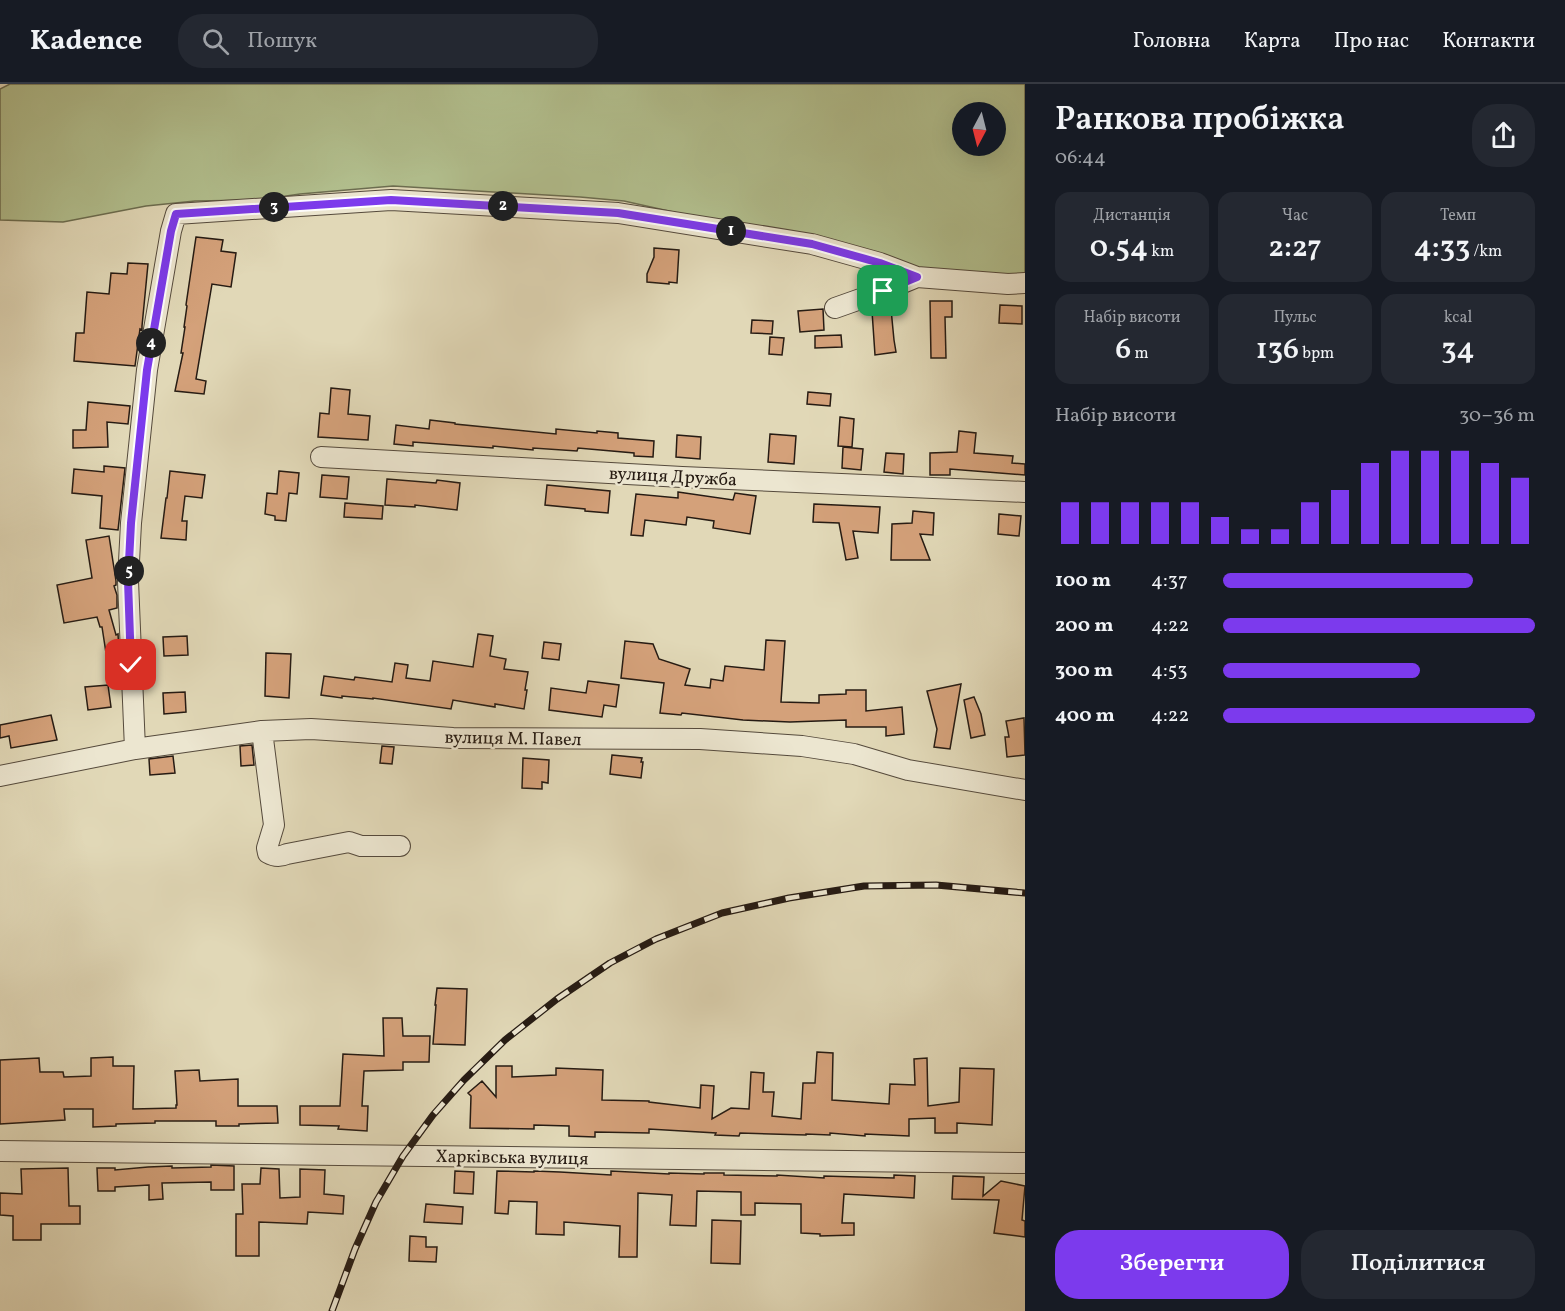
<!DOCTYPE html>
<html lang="uk">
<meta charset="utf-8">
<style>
body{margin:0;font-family:Vollkorn,serif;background:#242831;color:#f1f3f6;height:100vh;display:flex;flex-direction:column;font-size:22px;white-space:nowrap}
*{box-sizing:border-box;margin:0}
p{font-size:20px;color:#9ea1a6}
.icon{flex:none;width:33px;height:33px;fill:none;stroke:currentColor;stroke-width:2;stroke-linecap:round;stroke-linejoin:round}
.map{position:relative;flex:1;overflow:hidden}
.side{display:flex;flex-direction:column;background:#171b24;width:540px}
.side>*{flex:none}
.needle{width:39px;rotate:187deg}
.controls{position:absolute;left:952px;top:18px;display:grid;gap:12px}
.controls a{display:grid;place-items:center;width:54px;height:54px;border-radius:50%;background:#171b24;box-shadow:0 6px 24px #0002;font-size:30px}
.pin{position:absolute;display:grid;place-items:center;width:51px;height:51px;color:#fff;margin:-26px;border-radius:12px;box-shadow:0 3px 9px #0006}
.km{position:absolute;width:30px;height:30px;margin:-15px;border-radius:50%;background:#222;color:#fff;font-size:16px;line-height:30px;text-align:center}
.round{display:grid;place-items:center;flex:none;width:63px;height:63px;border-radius:24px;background:#242831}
.summary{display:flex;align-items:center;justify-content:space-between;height:102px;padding:0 30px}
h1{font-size:33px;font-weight:600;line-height:45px}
.metrics{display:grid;grid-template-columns:repeat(3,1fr);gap:9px;height:102px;padding:6px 30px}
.metrics div{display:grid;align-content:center;border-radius:15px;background:#242831;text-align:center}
.metrics b{font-size:30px;font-weight:600}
.metrics small{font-size:16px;font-weight:400}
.metrics p{font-size:16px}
.chart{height:168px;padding:12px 30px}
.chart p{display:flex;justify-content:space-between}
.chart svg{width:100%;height:108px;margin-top:6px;stroke:#7c3aed;stroke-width:6}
.button{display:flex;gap:12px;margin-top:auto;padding:12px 30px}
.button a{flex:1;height:69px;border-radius:24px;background:#7c3aed;color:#fff;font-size:24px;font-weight:600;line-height:69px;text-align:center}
.button a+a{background:#242831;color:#f1f3f6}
ul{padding:0 30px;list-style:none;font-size:20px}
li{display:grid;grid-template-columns:96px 72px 1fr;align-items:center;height:45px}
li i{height:15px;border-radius:8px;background:#7c3aed}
header{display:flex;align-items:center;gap:36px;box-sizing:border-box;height:84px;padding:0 30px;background:#171b24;border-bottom:2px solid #363941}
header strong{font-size:28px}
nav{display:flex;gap:33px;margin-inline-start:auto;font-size:21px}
.search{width:420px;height:54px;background:#242831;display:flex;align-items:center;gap:15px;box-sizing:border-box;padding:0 21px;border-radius:24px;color:#9ea1a6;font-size:22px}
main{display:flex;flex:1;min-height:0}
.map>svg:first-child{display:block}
.green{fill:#b2bf8e;stroke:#6c6d50;stroke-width:1.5;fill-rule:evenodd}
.building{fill:#d4a17a;stroke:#261b13;stroke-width:1.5}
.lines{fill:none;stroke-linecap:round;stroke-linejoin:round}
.minor-casing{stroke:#554a3c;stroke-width:22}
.minor{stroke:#ece6d0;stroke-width:20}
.rail-casing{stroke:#261b13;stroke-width:7}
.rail{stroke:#ece6d0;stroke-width:4.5;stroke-dasharray:14;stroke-linecap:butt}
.route-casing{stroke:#fff;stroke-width:12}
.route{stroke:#7c3aed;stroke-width:8}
.labels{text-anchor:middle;stroke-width:5;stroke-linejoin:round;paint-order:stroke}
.street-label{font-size:18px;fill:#261b13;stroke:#ece6d0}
</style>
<header>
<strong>Kadence</strong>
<div class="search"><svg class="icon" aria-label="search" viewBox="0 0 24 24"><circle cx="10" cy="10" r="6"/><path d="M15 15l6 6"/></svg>Пошук</div>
<nav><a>Головна</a><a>Карта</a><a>Про нас</a><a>Контакти</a></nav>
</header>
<main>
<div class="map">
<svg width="1025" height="1227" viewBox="0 0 1025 1227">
<rect width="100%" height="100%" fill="#e1d8b7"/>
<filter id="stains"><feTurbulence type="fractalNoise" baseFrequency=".00333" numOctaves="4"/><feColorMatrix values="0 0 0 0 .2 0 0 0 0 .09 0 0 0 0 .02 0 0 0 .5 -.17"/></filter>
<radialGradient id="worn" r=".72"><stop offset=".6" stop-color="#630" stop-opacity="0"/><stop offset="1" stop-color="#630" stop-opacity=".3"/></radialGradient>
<path class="green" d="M10,0h1015v190l-14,1 -108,-7 -176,-44 -103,-23 -44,-4 -187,-11 -93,8 -41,6 -64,1 -49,5 -83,16 -63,-2v-131zM963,28h33v34h-33z"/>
<path class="building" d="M196,153l27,3 -2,11 15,2 -5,34 -19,-3 -16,95 10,2 -2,13 -29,-3 8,-38h-2l4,-26h-1l3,-21 -1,-1z
M654,164l25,2 -2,33 -8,-1v2l-22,-2v-8l7,-17z
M128,179l20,1 -6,62v4l-2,-1 -5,37 -61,-5 2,-28h8l3,-41 22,2 2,-21 16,1z
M930,217h22v16h-7l1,41h-15z
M1000,221l22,1v18l-23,-1z
M823,225l1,21 -24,2 -2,-21z
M891,225l3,31 2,12 -21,3 -3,-44z
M752,236l21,1 -1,13 -21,-1z
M841,251l1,12 -27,1v-12z
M770,253l14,1 -2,17 -13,-1z
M331,304l19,2 -2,24 22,2 -2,24 -50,-3 2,-24 9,1z
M808,308l23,2 -1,12 -23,-2z
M88,318l42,4 -2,18 -21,-2 1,25 -35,1v-18h13z
M840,333l14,2 -2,28 -14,-1z
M430,336l25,3v1l101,10v-5l41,4v-2l21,2v5l36,3 -1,16 -19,-1v-3l-56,-5 -1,3 -44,-3v2l-40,-4v2l-80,-6v4l-19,-2 2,-19 33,4z
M959,347l17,2 -2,20 39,3 -1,7 13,1v11l-75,-6v6h-20v-22l27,-1z
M770,350l26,2 -2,28 -26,-2z
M677,351l24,2 -1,22 -24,-2z
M843,363l20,2 -2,21 -19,-2z
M886,369l18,1 -1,20 -19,-2z
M104,382l21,2 -7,62 -18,-2 2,-32 -30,-3 2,-24 30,3z
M170,387l35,4 -3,23 -17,-2 -3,25h5l-1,19 -25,-2 5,-40h1z
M279,387l20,2 -2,21 -8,-1 -3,28 -11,-1v-4l-10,-2 2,-21 10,1z
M322,391l27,2 -2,22 -27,-2z
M387,395l49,4 1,-3 23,3 -3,27 -42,-5v2l-30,-2z
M547,401l63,6 -2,22 -23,-2v-2l-40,-4z
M678,408l55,8 2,-7 21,3 -6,38 -37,-6 1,-7 -27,-4 -1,8 -41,-5 -2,16 -12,-1 5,-41 42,4z
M345,419l38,3 -1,13 -38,-2z
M814,420l66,3 -2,26 -25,-2 5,27 -12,2 -7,-37 -26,-1z
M913,427l21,2 -1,22 -13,-1 10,26h-39l1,-36 20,-1z
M999,430l22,2 -2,20 -21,-2z
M109,452l7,45v4l-2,1 3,9v13l-8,2 7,25 2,-1 1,17 -13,2 -4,-26h-2l-3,-10 -33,6 -7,-38 35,-7 -6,-38z
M478,550l15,2 -3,20 16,3 -2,10 24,3 -3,18h2l-3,19 -29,-5v3l-42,-7 -2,9 -78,-11v1l-31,-3v2l-21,-3 3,-19 30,4 1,-3 37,5 3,-19 13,2 -2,13 24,3 3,-20 40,6z
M187,552l1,19 -24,1 -1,-19z
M766,556l19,1 -4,61 38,1v-8l27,-1v-4h20v21l36,-4 2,27 -18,2v-9h-40v-7l-56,2 -47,-2 -61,-7 -1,2 -21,-2 4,-30 -43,-5 4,-37 28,3 6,15 31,10 -5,16 25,3 1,-9 12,2 2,-15 39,4z
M544,558l17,2 -2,16 -17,-2z
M266,569l25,1 -2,44 -24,-2z
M588,597l31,4 -3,22 -12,-2 -2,12 -53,-7 2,-22 35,5z
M961,600l-11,65 -16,-2 3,-18 -10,-38z
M108,601l3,22 -23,3 -3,-23z
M185,608l1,20 -22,2 -1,-21z
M974,613l7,17 4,21 -14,3 -7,-38z
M51,631l6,25 -46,8 -2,-12 -9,2v-13z
M1024,634l1,37 -18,2 -2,-20h4l-3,-16z
M252,661l2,20 -13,1 -1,-20z
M382,662l12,1 -2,17 -12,-1z
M612,671l30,3 -1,4h2l-2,16 -31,-4z
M173,672l2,17 -25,2 -1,-16z
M523,674l26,2 -1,23 -6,-1v7l-20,-1z
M437,904l30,1 -2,56 -32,-1 3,-39h-1z
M383,934h19l1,18h27l-1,26h-26v8l-39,1 -2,35h6l-1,25 -29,-2 1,-3 -39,-1v-19h40l3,-52 41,2z
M817,968l16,1 -1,47 57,4 1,-20 25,1 -1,-26 13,-1 1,48 31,-4 1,-34 34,1 -2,56 -35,-2v10h-22v-15l-26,1v17l-44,-2v2l-35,-3v2l-24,-1v1l-66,-2 -1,3 -24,-1 1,-2 -67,-4v4l-54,-1v5l-26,-1v-10l-35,-1v4l-64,-1 1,-32 -3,-3 14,-12 14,16v-31h16v11l44,-2v-7l47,2 -1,30 47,1v1l51,6 1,-23 13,1 -2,33 19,-11 18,1 2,-37 13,1 -1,19h11l-2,24 29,3 2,-36h12z
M113,973v9h21l-1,43 43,-1v-3h1l-2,-34 24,-1 1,11 38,-2v27h39l1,17 -39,1v2h-23v-5h-61v2l-39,1v2l-23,1v-18h-29l1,11 -65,4v-64l39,-2 1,14h23l1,5 27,-1v-18z
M211,1081l23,1v24h-23v-8l-49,1 1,16 -14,1v-15l-34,2v4h-17l-1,-23h18v2l33,-3 24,-1v2l39,-1z
M68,1084l1,38h11v18h-39v16h-28v-24l-13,-1v-22l22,1 -1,-25z
M261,1084l18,1 1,29 20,-1v-28l25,1 -1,24 20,2 -1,18 -35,-2 -1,12 -48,-2v34h-23v-42h7l-1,-30h18z
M455,1087l19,1 -1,22 -19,-1z
M497,1087l37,1v-1l26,1 51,3v-4l58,3v-1l35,1v-1h20v2l53,1v-1l47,3v-2l70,2v-3l21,1 -1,22 -70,-4 -2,29h12v12l-34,1v-2l-19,-1v-29l-46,-1v12h-14v-23l-44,-1 -1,35 -26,-1 2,-30 -34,-2 -1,64h-18l1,-31 -56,-4v13l-28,-1 1,-32 -28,-1 -1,13 -13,-1z
M953,1092l31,1 -1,19 18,-15 24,5 -3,34 3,1v16l-31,-4 5,-33 -47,-1z
M426,1120l37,3 -1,17 -38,-2z
M712,1136l29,1 -1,43 -29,-1z
M410,1152l16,1v10h11l-1,15 -27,-1z"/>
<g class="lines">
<g class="minor-casing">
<path id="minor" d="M835,224l48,-17 34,-14
M321,373l361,20 343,15
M262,647l12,94 -7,23 1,5c7,4 12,4 19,1l62,-12 12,4h39
M135,665l-7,-168 3,-58 16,-153 24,-139 5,-17 215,-14 227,13 194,31 68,19 37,14 91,7 17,-1
M0,692l135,-27 127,-18 49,-2 142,9 247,1 102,7 52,8 54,16 117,20
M0,1067l1025,12"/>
</g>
<use href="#minor" class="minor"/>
<g class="rail-casing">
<path id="rail" d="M332,1227l23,-62 21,-47 27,-46 30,-41 31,-35 41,-40 52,-41 53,-36 46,-24 66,-26 67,-15 75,-12 72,-1 89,8"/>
</g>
<use href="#rail" class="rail"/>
</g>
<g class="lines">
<g class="route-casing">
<path id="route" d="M131,581l-3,-84 3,-58 16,-153 24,-139 5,-17 215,-14 227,13 194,31 68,19 37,14 -34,14"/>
</g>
<use href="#route" class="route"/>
</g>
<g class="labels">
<g class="street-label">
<text transform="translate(673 392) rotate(3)" y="6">вулиця Дружба</text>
<text transform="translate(513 654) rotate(1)" y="6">вулиця М. Павел</text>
<text transform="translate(512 1073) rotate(1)" y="6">Харківська вулиця</text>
</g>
</g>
<rect width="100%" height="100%" filter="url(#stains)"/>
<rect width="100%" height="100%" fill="url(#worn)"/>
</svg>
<div class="controls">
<a><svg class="needle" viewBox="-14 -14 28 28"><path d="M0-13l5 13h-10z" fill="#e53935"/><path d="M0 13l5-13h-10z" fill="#9ea1a6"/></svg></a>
</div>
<div class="pin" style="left:883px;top:207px;background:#1e9e55"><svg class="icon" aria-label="arrive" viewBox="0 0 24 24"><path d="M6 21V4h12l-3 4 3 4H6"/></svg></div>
<div class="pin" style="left:131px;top:581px;background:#d93025"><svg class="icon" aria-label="check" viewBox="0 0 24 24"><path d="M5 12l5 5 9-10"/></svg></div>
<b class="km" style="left:731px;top:147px">1</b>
<b class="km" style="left:503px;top:122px">2</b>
<b class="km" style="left:274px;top:123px">3</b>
<b class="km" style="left:151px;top:259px">4</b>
<b class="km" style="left:129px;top:487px">5</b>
</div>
<section class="side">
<div class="summary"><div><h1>Ранкова пробіжка</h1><p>06:44</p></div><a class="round"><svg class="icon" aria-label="share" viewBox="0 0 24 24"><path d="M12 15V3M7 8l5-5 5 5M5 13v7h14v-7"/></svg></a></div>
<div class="metrics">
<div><p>Дистанція</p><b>0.54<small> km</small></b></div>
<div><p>Час</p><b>2:27</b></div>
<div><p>Темп</p><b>4:33<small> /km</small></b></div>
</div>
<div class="metrics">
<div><p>Набір висоти</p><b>6<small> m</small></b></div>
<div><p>Пульс</p><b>136<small> bpm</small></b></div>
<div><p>kcal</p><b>34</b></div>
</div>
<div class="chart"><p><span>Набір висоти</span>30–36 m</p>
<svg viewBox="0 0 160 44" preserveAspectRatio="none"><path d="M5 44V27M15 44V27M25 44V27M35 44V27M45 44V27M55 44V33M65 44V38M75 44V38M85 44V27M95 44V22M105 44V11M115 44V6M125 44V6M135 44V6M145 44V11M155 44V17"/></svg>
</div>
<ul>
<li><b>100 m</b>4:37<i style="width:80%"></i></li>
<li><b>200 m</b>4:22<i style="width:100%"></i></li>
<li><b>300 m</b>4:53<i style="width:63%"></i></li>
<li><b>400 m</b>4:22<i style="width:100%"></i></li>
</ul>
<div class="button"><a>Зберегти</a><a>Поділитися</a></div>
</section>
</main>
